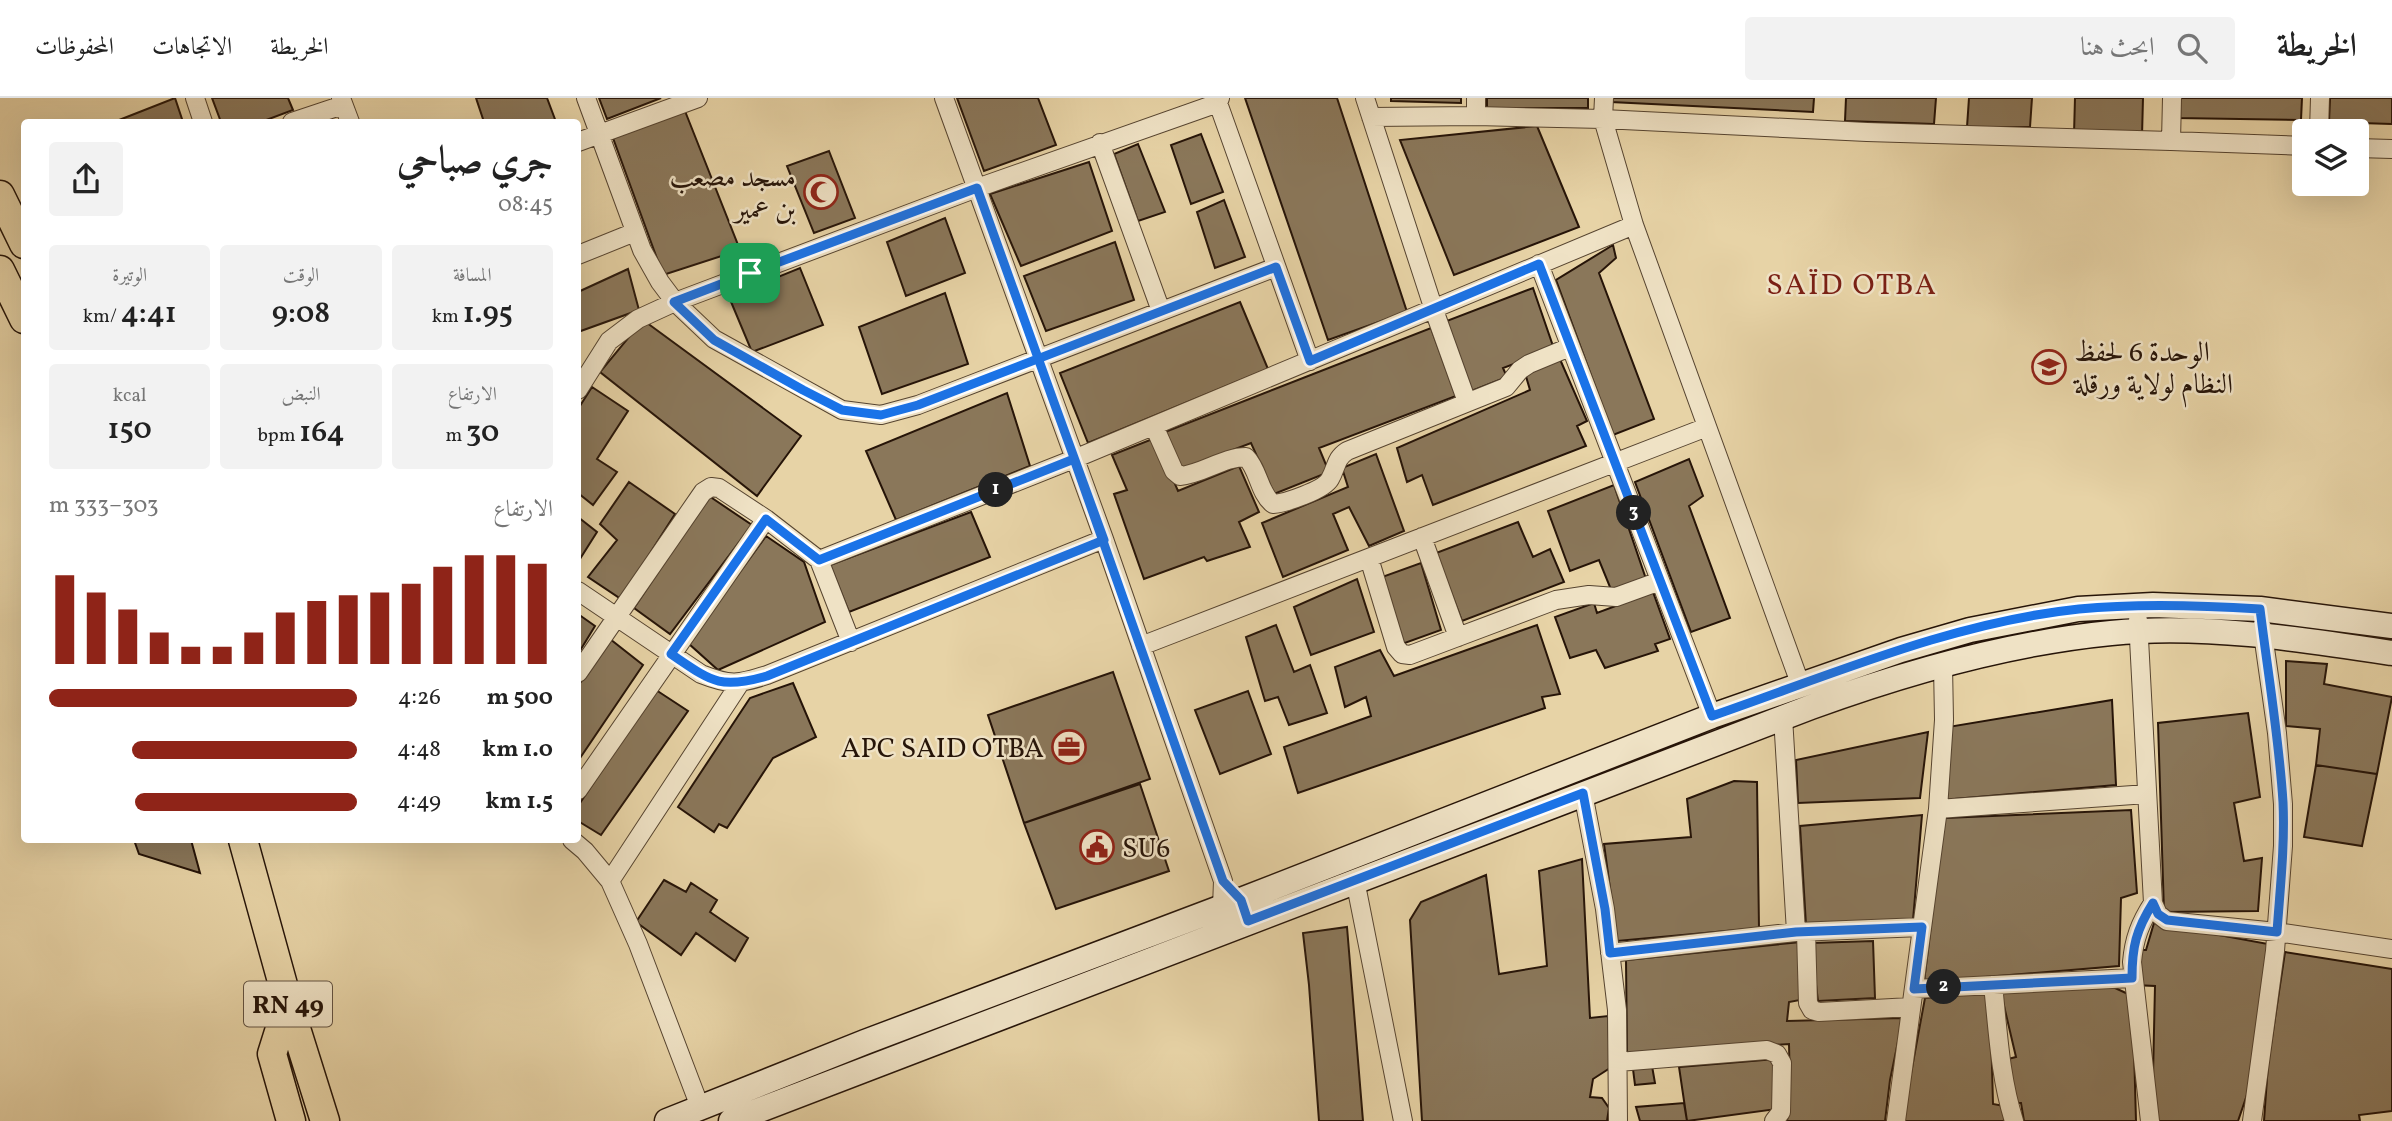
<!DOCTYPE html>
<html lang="ar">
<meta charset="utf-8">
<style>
body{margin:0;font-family:Vollkorn,Amiri,serif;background:#f2f2f2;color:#222;direction:rtl;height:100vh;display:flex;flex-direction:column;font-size:26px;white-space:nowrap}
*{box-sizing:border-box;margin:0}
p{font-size:23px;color:#767676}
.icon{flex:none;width:38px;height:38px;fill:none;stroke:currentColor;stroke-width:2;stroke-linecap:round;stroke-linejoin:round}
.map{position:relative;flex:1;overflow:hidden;direction:ltr}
.side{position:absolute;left:21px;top:21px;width:560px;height:724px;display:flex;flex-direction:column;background:#fff;border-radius:7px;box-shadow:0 7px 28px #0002;direction:rtl}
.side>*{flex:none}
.controls{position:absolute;left:2292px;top:21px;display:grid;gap:14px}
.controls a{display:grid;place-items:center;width:77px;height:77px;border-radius:7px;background:#fff;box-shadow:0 7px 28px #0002;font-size:35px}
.pin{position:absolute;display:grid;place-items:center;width:60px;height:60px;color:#fff;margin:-30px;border-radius:14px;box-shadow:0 4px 10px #0006}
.km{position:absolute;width:35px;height:35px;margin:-18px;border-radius:50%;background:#222;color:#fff;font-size:19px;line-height:35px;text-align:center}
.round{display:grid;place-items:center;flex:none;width:74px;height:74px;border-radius:7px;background:#f2f2f2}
.head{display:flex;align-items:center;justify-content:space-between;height:119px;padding:0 28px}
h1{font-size:38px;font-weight:600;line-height:52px}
.metrics{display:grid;grid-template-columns:repeat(3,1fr);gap:10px;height:119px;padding:7px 28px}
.metrics div{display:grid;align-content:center;border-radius:7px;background:#f2f2f2;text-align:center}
.metrics b{font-size:30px;font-weight:600}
.metrics small{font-size:19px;font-weight:400}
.metrics p{font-size:19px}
.chart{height:196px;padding:14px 28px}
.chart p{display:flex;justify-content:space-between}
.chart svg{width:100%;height:126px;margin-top:7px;stroke:#8f2418;stroke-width:6}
ul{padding:0 28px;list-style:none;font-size:23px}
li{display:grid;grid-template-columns:112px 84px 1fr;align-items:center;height:52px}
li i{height:18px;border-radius:9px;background:#8f2418}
header{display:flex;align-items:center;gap:42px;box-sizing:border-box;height:98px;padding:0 35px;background:#fff;border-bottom:2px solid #e0e0e0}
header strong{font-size:33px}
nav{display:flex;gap:38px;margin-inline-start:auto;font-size:24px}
.search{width:490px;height:63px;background:#f2f2f2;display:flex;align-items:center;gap:18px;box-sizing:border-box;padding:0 24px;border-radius:7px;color:#767676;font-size:26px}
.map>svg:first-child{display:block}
.building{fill:#8a775a;stroke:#261408;stroke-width:2}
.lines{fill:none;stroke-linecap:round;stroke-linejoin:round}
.minor-casing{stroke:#564430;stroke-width:20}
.secondary-casing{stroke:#261408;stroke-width:27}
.trunk-casing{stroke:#261408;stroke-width:31}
.minor{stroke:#efe2c5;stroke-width:18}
.secondary{stroke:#efe2c5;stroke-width:24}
.trunk{stroke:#e7d3a6;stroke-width:28}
.route-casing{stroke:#fff;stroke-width:14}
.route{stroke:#1a73e8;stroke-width:9}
.labels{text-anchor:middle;stroke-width:5;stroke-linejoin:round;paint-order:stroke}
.shield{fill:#efe2c5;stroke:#625241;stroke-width:2}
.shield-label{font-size:26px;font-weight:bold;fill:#261408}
.poi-label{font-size:28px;fill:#261408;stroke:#efe2c5;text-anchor:end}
.neighbourhood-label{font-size:30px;letter-spacing:2px;fill:#7a1f14;stroke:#efe2c5}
</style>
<header>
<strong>الخريطة</strong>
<div class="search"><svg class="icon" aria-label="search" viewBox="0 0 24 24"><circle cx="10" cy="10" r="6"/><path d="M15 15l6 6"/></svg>ابحث هنا</div>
<nav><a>الخريطة</a><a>الاتجاهات</a><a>المحفوظات</a></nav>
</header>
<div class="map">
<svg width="2392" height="1023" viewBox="0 0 2392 1023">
<rect width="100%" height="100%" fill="#e7d3a6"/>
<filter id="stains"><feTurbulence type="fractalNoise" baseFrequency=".00286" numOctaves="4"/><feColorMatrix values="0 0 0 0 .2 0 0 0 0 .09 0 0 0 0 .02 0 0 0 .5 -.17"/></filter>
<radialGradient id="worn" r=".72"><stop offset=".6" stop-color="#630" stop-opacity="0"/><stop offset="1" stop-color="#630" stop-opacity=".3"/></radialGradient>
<path class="building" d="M175,0l8,24h-69z
M212,0h76l5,12 -32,12h-40z
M476,0h71l9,24h-72z
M599,0h62l-54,21z
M957,0h81l18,47 -72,26z
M1245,0h92l70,214 -79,28z
M1391,0h70v5l-70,-2z
M1487,0h101v10h-101z
M1611,0h203l-1,14 -202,-10z
M1846,0h90l-2,26 -89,-3z
M1969,0h63l-2,29h-63z
M2075,0h68l-1,38 -68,-2z
M2177,0h125l-1,22 -125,-2z
M2330,0h62v26l-63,-2z
M683,8l57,144 -77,25 -50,-137z
M1537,28l42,101 -125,48 -54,-135z
M1201,36l22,58 -32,12 -20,-59z
M1138,46l27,68 -27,9 -24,-67z
M829,53l26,67 -41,15 -27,-67z
M1089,64l23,69 -91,35 -31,-72z
M1224,102l21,57 -30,11 -18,-56z
M945,120l20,55 -59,23 -19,-54z
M1115,144l19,58 -88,31 -22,-55z
M1613,147l3,13 -17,15 55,146 -41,16 -57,-155z
M800,170l23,57 -71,27 -23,-55z
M628,171l11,41 -61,22v-40z
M1533,190l21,61 -51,19 4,9 -38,15 -25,-70z
M945,195l23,71 -86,30 -23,-67z
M1240,204l28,67 -180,74 -28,-70z
M643,222l158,116 -44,60 -157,-124z
M1431,230l25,68 -137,52 10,24 -55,22 -23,-51 -71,27 -15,-38z
M1559,259l28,64 -10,5 9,20 -153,59 -11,-30 -15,7 -10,-34 133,-58 -5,-17z
M592,289l36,24 -31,48 20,13 -24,33 -15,-12v-84z
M1007,295l23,73 -134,54 -30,-69z
M1155,340l23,53 61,-25 20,46 -20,10 11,25 -43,14 -3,-4 -60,22 -30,-85 13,-4 -15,-35z
M1376,356l28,77 -35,15 -20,-39 -16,7 15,36 -65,27 -21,-54 86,-36 -6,-19z
M1689,361l14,37 -14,10 41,112 -39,14 -56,-150z
M629,384l46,32 -54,85 -33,-22 29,-37 -17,-16z
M1614,387l32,94 -34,13 -13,-32 -29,11 -22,-60z
M709,398l43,29 -82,109 -36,-26z
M971,414l19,45 -141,55 -19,-47z
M578,419l19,15 -19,30z
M1518,424l15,35 17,-8 14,33 -102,39 -26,-68z
M766,438l38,26 21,60 -107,48 -30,-27z
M1421,465l20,67 -39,14 -20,-67z
M1357,481l17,53 -63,23 -17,-48z
M1653,494l17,47 -15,5 3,7 -53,17 -9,-18 -26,8 -15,-41 39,-14 3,10z
M578,516l17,12 -17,28z
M1276,527l18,47 16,-7 17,48 -38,12 -11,-28 -13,4 -19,-64z
M1537,527l23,69 -18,3 3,11 -247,85 -14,-46 87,-31 -5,-19 -21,10 -10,-40 45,-17 14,26z
M610,541l33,26 -65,96v-75z
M2286,563l41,3 -3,20 68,13 -15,77 -61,-9 4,-36 -34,-3z
M1113,574l37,107 -126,44 -36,-108z
M793,585l23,54 -43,21 -46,70 -8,-4 -5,8 -36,-25 72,-109z
M656,592l32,21 -87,124 -23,-14v-15z
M1248,593l23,63 -51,20 -25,-64z
M2112,602l4,85 -173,15 5,-73z
M2248,615l12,84 -26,6 10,58 18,-3 -4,53 -94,1 -6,-189z
M1928,634l-8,66 -122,5 -2,-43z
M2316,667l61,9 -15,72 -58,-9z
M1734,683l23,1 2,146 -142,13 -13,-97 87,-7 -4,-38z
M1140,686l29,87 -113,38 -32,-86z
M2131,712l6,83 -16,5 -2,68 -195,16 20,-164z
M1922,717l-9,105 -107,5 -6,-99z
M134,742h57l9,33 -61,-19z
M1582,761l8,159 18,-2 2,52 -17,11 -3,18 12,1 7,10 -2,13h-185l-12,-201 11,-18 65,-27 13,99 48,-8 -8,-95z
M664,782l22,12 5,-9 26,17 -7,12 38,26 -13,23 -39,-28 -15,22 -45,-33z
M2154,825l114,21 -18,142 -12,35h-86l3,-135 -21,-1 4,-35h8z
M1347,829l16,194h-44l-10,-136 -6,-52z
M1873,843l2,57 -57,3 -7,-58z
M1801,844l-1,58 -11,2 -2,19 116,-3 -13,62 -5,41h-98l3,-32 -1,-45 -162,10 -1,-94z
M2285,854l107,17v142l-33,4 1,6h-96l4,-57z
M2113,889l15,7 6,54 2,73h-112l-3,-18h-5l-8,-44 8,-2 -15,-64z
M1990,894l3,112 11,2v15h-99l-1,-10 21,-113z
M1776,961l1,50 -90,12 -8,-54z
M1652,968l3,17 -20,2 -2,-16z
M1684,1005l3,18h-47l-4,-14z"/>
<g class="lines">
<g class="minor-casing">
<path id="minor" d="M195,0l8,24
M341,0l9,24
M586,0l56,152 18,32 15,20 39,37 128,71 39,5 37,-10 358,-138
M944,0l160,441 119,342 -1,26 3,10
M1365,0l69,212 33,92
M1476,0v18
M1604,0l-1,21 31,106 167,461
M2172,0l-1,43 134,5
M1218,5l92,258
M1371,19l105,-1 127,3 264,13 304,9
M292,24l51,-17
M2319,33l1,-33
M578,44l120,-44
M1100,45l61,168
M2357,50l35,1
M578,157l57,-23
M1539,166l173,452
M578,292l31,-49 29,-22 37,-17 302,-114 241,-85 2,-5
M1154,328l20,45 6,5c23,-2 43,-19 66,-19 13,13 13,36 27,47 13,-1 51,-14 57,-25 7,-12 5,-20 17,-28l159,-64 14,-17 9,-6 41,-17
M1422,439l36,100
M1369,460l27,89 6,7 8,1 146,-55 33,-5 27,2 44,-16
M819,462l255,-101 560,-234
M578,493l123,83c30,12 37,10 66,1l337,-136
M2138,522l15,283 5,11 9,7 110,11 115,17
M1141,548l566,-219
M578,575l125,-181 8,-5 8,1 47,31 53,41 32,82
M1783,619l13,215
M578,692l188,-271
M1583,695l22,116 12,101 1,111
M1938,711l209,-15
M572,742l13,11 25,30 28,63 62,163
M1355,782l48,241
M610,783l130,-198
M1806,834l2,71 4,7 7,2 92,-5
M1610,855l186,-21 126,-5
M1993,887c5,46 7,92 21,136
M1914,891l218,-11
M1618,964l149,-12 10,4 5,9 -1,49 -7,9
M1896,1023l42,-312 6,-89 -1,-55
M2150,1023l-18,-159c2,-23 8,-39 21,-59
M2252,1023l23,-170 8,-105v-42l-6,-71 -15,-106"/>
</g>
<g class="secondary-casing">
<path id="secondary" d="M667,1023l198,-79 376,-142 471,-184 189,-66 69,-20 108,-21 75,-4 107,4 132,17
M731,1023l1080,-414c96,-35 197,-64 300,-74 93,-9 189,6 281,20"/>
</g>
<g class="trunk-casing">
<path id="trunk" d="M0,97l24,49
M0,172l24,49
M243,742l45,163
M291,1023l-19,-67 16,-51 37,118"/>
</g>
<use href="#minor" class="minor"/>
<use href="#secondary" class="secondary"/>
<use href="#trunk" class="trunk"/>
</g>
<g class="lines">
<g class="route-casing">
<path id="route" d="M750,175l227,-85c42,117 84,235 127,352l-337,136c-48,14 -56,5 -96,-22l95,-135 53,41 255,-101 149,422 18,19 7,21 335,-128 22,116 5,44 186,-21 126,-5 -8,62 218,-11c0,-31 4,-48 21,-75l5,11 9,6 110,12c3,-43 8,-86 6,-130 -4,-64 -15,-128 -23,-193 -61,-4 -121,-6 -181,0 -126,13 -248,66 -367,107l-173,-452 -229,97 -34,-94 -358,138 -37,10 -39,-5 -39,-20 -89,-50 -40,-38 76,-29"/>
</g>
<use href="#route" class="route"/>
</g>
<defs>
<g id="mosque-ring" transform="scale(1.75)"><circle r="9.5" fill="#efe2c5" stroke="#8f2418" stroke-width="1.5"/><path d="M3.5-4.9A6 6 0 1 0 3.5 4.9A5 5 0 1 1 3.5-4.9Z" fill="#8f2418"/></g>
<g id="school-ring" transform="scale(1.75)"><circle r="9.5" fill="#efe2c5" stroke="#8f2418" stroke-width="1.5"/><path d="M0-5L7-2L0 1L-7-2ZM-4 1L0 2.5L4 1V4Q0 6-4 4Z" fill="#8f2418"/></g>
<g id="office-ring" transform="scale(1.75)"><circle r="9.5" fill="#efe2c5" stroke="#8f2418" stroke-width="1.5"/><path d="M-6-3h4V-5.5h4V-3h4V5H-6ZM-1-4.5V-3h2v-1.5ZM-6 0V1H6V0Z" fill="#8f2418"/></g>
<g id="civic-ring" transform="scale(1.75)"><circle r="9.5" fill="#efe2c5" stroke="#8f2418" stroke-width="1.5"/><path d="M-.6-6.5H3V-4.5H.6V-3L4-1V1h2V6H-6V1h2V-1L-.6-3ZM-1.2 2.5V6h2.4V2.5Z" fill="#8f2418"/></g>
</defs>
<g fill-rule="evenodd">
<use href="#mosque-ring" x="821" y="94"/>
<use href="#school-ring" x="2049" y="269"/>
<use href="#office-ring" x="1069" y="649"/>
<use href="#civic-ring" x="1097" y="749"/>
</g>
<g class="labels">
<rect class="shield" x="244" y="883.5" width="88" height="45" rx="5"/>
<g class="shield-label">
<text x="288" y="915">RN 49</text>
</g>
<g class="poi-label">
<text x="796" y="88">مسجد مصعب<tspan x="796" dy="32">بن عمير</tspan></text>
<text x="2074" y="263" text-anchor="start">الوحدة 6 لحفظ<tspan x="2074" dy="32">النظام لولاية ورقلة</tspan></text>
<text x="1044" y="659">APC SAID OTBA</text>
<text x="1122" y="759" text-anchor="start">SU6</text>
</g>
<g class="neighbourhood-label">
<text x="1852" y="196">SAÏD OTBA</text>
</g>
</g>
<rect width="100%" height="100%" filter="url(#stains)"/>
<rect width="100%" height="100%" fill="url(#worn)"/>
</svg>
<div class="controls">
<a><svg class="icon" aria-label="layers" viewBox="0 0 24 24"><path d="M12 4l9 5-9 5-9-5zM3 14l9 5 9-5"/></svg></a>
</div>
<div class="pin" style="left:750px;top:175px;background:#1e9e55"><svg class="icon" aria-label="arrive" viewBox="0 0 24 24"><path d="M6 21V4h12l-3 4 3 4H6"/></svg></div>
<b class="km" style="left:996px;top:392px">1</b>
<b class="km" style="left:1944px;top:889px">2</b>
<b class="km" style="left:1634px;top:415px">3</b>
<section class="side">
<div class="head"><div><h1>جري صباحي</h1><p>08:45</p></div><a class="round"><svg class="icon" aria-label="share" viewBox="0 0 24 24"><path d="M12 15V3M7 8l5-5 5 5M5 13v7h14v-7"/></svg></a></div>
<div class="metrics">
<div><p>المسافة</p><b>1.95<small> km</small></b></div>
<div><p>الوقت</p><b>9:08</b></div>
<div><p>الوتيرة</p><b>4:41<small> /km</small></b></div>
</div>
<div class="metrics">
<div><p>الارتفاع</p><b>30<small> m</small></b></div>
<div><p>النبض</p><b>164<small> bpm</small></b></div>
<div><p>kcal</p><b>150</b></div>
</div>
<div class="chart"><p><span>الارتفاع</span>303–333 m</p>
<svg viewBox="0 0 160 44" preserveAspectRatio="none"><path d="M5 44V13M15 44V19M25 44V25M35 44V33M45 44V38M55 44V38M65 44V33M75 44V26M85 44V22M95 44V20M105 44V19M115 44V16M125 44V10M135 44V6M145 44V6M155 44V9"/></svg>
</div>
<ul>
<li><b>500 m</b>4:26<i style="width:100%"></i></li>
<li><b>1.0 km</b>4:48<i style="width:73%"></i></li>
<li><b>1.5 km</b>4:49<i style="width:72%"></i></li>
</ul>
</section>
</div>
